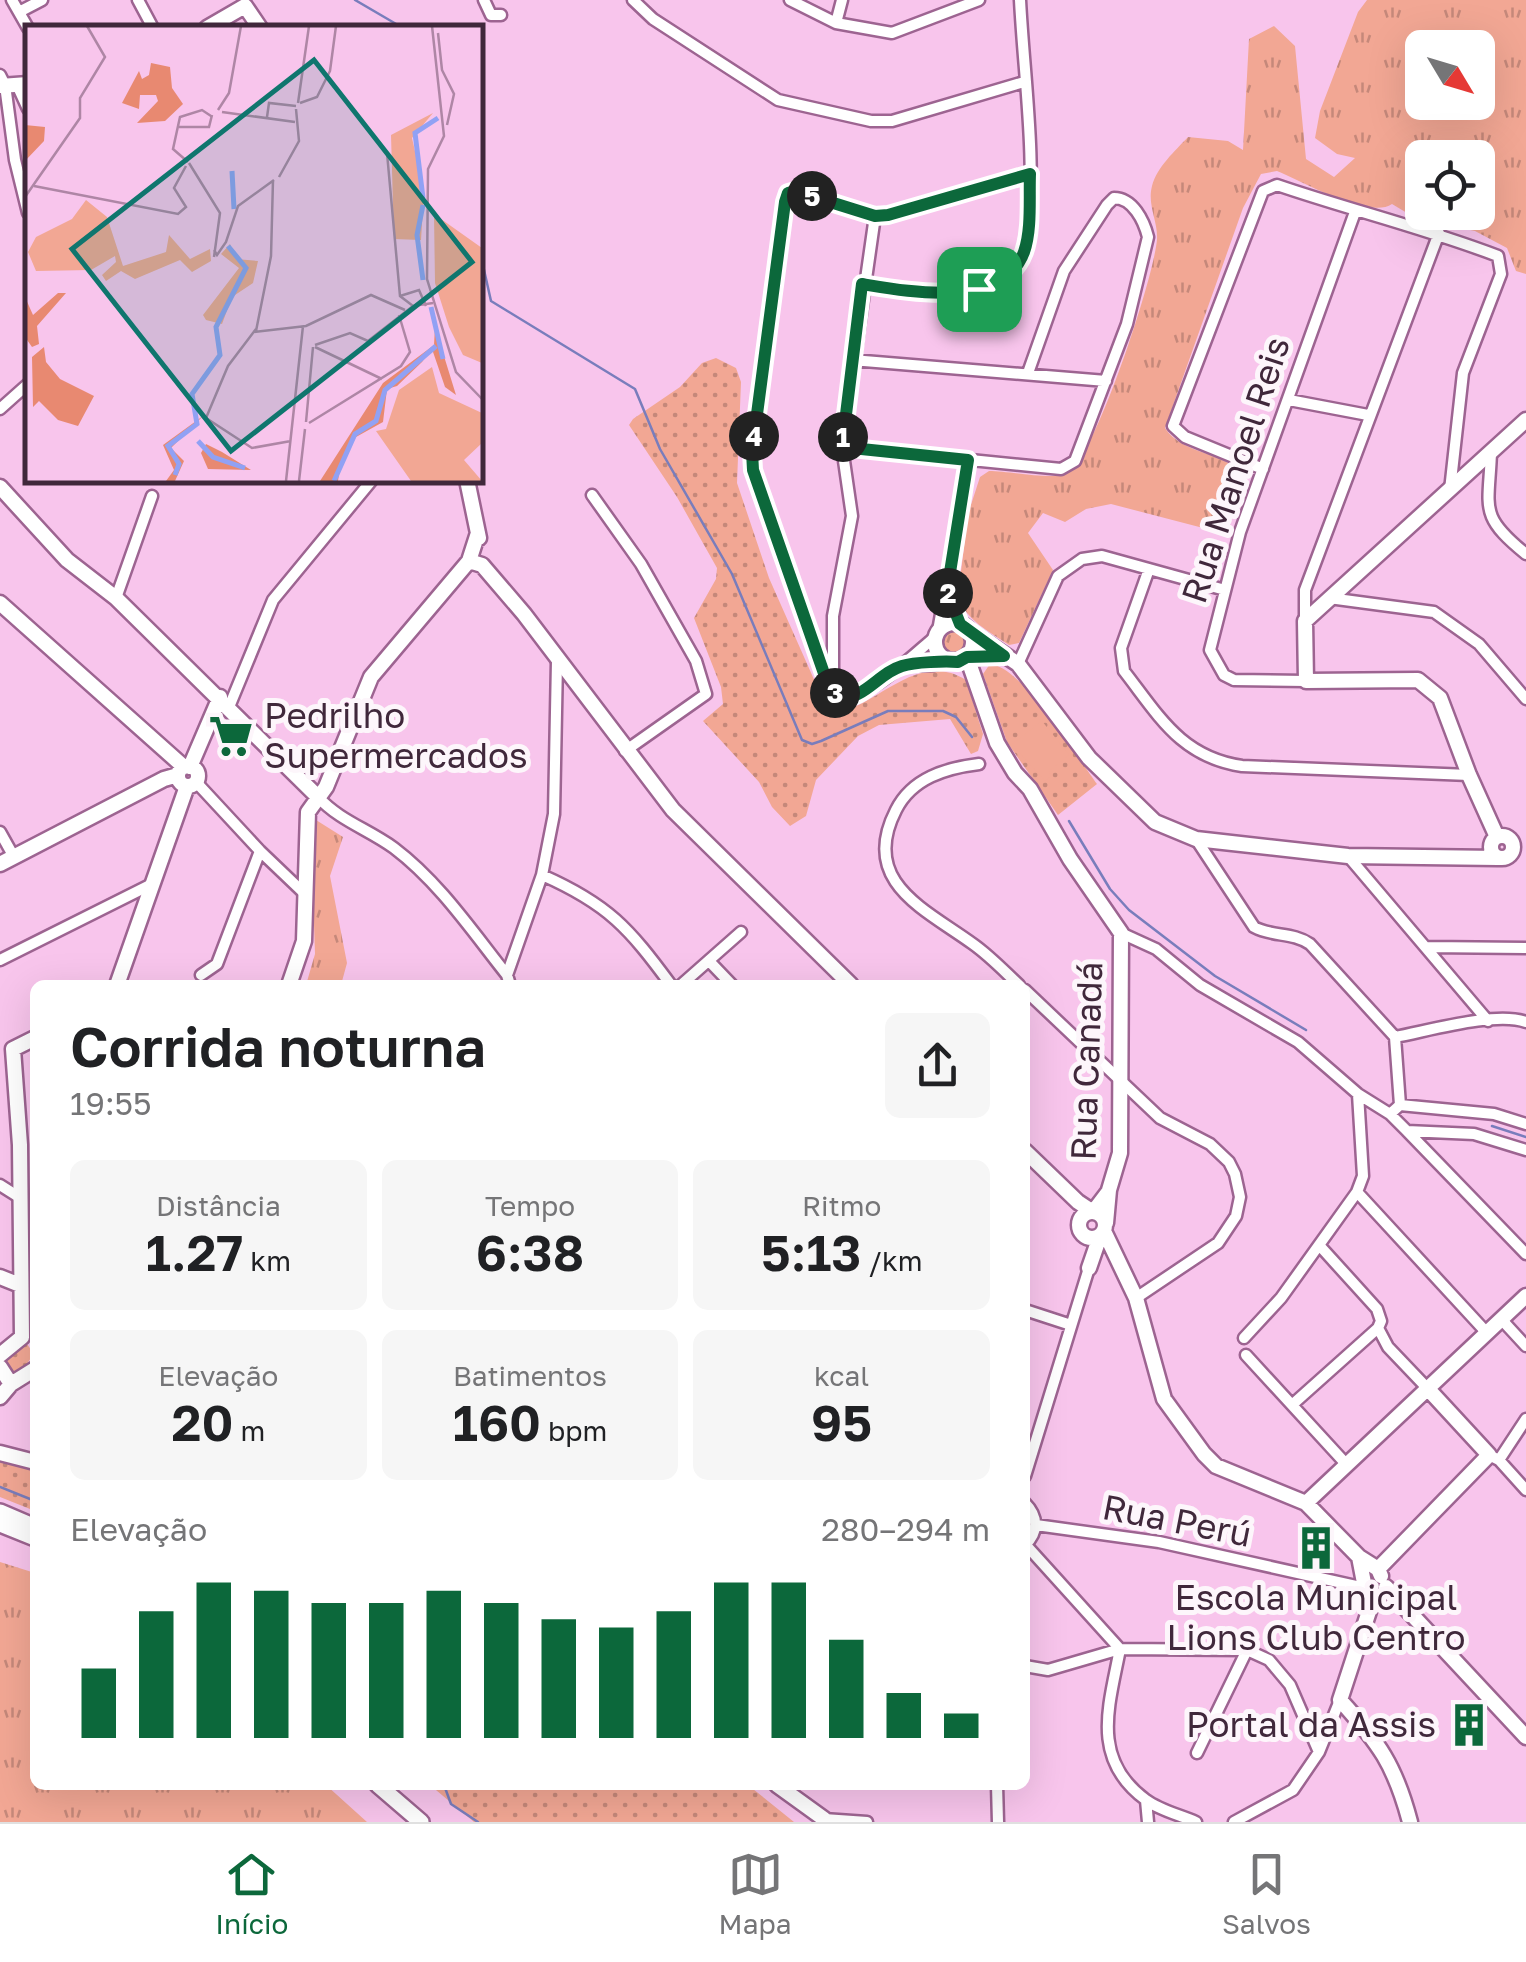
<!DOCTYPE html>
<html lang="pt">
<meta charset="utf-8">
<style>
body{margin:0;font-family:"Golos Text",sans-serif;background:#f6f6f6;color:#202124;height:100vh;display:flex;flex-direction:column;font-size:38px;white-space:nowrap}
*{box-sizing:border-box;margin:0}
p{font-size:32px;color:#757577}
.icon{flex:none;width:55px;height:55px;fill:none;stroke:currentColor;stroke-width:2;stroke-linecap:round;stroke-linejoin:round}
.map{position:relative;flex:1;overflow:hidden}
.drawer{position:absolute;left:30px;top:980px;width:1000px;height:810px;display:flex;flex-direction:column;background:#fff;border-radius:15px;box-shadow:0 10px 40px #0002}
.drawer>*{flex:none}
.needle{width:65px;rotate:128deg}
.controls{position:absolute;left:1405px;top:30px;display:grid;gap:20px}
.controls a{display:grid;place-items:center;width:90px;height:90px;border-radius:15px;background:#fff;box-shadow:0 10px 40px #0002;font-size:50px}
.pin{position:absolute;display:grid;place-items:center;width:85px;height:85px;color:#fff;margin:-42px;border-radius:20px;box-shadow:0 5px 15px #0006}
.km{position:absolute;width:50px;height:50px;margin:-25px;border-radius:50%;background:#222;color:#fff;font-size:28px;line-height:50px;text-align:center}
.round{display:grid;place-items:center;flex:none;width:105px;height:105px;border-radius:15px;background:#f6f6f6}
.head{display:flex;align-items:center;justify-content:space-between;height:170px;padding:0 40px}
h1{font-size:55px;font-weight:600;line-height:75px}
.metrics{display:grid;grid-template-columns:repeat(3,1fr);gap:15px;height:170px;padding:10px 40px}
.metrics div{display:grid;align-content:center;border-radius:15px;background:#f6f6f6;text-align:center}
.metrics b{font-size:50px;font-weight:600}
.metrics small{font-size:28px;font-weight:400}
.metrics p{font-size:28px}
.chart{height:280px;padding:20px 40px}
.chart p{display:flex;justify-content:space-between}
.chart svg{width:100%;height:180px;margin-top:10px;stroke:#0c683b;stroke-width:6}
.dock{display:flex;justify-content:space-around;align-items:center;height:140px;border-top:2px solid #e0e0e0;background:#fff;font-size:28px;color:#757577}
.dock a{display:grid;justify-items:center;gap:5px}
.dock .on{color:#0c683b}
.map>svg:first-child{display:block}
.grass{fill:url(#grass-tufts);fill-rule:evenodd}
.park{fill:url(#park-dots)}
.pitch{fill:#f2a794}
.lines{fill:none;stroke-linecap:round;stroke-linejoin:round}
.stream{stroke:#797dbc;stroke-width:2.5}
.street-casing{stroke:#9d6491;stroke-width:15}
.secondary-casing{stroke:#9d6491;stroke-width:19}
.primary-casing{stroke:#9d6491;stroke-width:20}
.street{stroke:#fff;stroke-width:10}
.secondary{stroke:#fff;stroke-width:14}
.primary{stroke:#fff;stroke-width:15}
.route-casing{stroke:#fff;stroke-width:20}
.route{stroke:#0c683b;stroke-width:12}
.labels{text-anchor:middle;stroke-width:10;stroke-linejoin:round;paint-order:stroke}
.street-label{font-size:35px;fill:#40283b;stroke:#fdf6fb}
.poi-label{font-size:35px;fill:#40283b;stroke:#fdf6fb;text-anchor:start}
.inset-river{fill:none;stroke:#91a1f4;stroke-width:5}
.inset-road{fill:none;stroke:#ae86a5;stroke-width:2.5}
.view{fill:#0f766e;fill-opacity:0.15;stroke:#0f766e;stroke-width:5}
.inset-edge{fill:none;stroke:#40283b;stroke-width:5}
</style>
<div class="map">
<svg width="1526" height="1822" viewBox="0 0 1526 1822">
<defs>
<pattern id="grass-tufts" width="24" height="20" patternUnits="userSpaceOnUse" patternTransform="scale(2.5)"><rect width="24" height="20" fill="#f2a794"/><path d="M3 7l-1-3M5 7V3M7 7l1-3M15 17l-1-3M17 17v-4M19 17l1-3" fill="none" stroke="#c5887a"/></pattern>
<pattern id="park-dots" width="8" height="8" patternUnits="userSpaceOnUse" patternTransform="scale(2.5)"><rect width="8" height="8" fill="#f2a794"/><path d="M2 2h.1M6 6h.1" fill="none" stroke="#c5887a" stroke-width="1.8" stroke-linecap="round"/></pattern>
</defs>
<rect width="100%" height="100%" fill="#f8c5ec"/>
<path class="grass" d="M1367,0h159v274l-10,-3 -9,-23 -32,-17 -58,-12 -25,-15c-23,16 -90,-23 -115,-33l-16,3 -18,34 -78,220c17,27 60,23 79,48l-7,25 -30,28 -96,-25 -25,5 -21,13 -22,-9 -15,20 25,37 -34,73 -10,2c-20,-14 -43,-24 -51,-49l10,-82 12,-37 9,-6c20,0 62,9 77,3 28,-12 89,-200 91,-235 1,-18 -10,-34 -5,-53 5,-19 23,-35 36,-49l40,4 15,9 6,-111 25,-13 21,20 11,113 28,18 21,-19 -18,-4 -22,-16 5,-27 38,-99zM1422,48h56v54h-56zM1422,158h56v54h-56z
M940 643a14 14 0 1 1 28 0a14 14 0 1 1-28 0Z
M316,820l27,17 -13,39 17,87 -6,22h-35l9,-31 -2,-60z
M0,1562l35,11v212h291l41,37h-367z"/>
<path class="park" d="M716,358l20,10 5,14 -4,101 32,95 59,133c40,8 85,-65 138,-31l17,54 -5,17 -7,3 -21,-35 -71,6 -21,11 -42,44 -10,36 -16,10 -18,-19 -13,-25 -56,-61 20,-17 -2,-17 -27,-69 22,-39 1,-11 -40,-71 -48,-72 4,-6 47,-32 22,-24z
M990,664c32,2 87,93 107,120l-39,31 -51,-73 -24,-68z
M21,1342l6,2 7,10 -11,15 -13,3 -7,-9 1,-6z
M0,1459l35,9v43l-35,-14z
M430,1785h318l46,37h-320z"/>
<path class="pitch" d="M1042,721l27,34 -20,16 2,5 -6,5 -33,-37z"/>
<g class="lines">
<path class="stream" d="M355,0l48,28
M480,252l11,49 144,88 25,60 72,125 70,166 10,4 9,-3 67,-30h55l13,6 16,20
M1069,821l41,68 19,21 86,66 91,54
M1492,1126l34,11
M0,1487l35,14
M444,1785l7,19 27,18"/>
<g class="street-casing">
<path id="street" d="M12,0l16,28
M138,0l15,28
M484,0l7,15h10
M633,0l20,19 125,81 93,21h21l132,-39
M790,0l46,23 56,10 87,-33
M19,12l23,-12
M836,23l6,-23
M0,75l5,10 10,75 13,53
M17,85l11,24
M863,284c38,6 110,18 143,-5 12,-9 20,-26 21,-40 10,-78 -3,-161 -7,-239
M852,360l254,21
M1289,400l79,15
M0,409l28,-25
M842,447l219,22 14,-8 52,-137 21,-87c-4,-16 -15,-39 -34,-39l-7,7 -43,66 -36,102
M1491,452c-2,57 -13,63 35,102
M1263,469l-78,-32 -12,-11 90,-235 14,-6c73,25 148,43 221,71l3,18 -38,99 -13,117
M592,495l49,69 55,97 10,33 -81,57
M1149,569l-28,79 3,23c35,45 57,86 118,95l227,9
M947,592l12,32
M116,598l36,-102
M1329,598l105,14 45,32 47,55
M1305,621v-31l134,-357
M938,631l30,-171
M935,637c-23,19 -68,64 -98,61l-10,-16 -74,-212 -1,-18 33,-251 3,-8 7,-2 80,25 13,-1 142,-41
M1018,664l40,-88 24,-17 20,-3 123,34
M901,666l33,-1 12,-4
M1306,681l-72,-1 -10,-5 -14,-25 30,-118 115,-320
M833,690v-74l19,-100 -10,-69 33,-231
M229,707l44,-107 99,-120
M979,764c-33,4 -67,14 -83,46 -37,72 29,99 77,134 17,12 31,27 46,41
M196,782l64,69 45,43
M318,797c22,24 50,32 76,51 45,34 78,83 113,127l3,10
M0,832l14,25
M1196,839l58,88c18,10 39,5 56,17l85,93c33,-6 101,-26 131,-15
M1348,856l140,165
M542,875c66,29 87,53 129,110
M1121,933l35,16 44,36 98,57 60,52 32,20
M1427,947l99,1
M0,960l152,-76
M709,961l23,24
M201,975l16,-11 43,-113
M507,975l35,-100 12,-61 3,-153
M681,985l60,-53
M1025,990l135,128 50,26 19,18 6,12 5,23 -4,19 -18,27 -82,55
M1395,1037l5,68
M1526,1124l-32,-10 -94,-9 -10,9 17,17 67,3 52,16
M1407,1131l119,123
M0,1185l22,14
M1357,1192l130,141
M1319,1245l58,64 4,12 -3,7 10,19 41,43
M1025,1310l46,15
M1502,1320l24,26
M1244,1338l37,-40 76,-106 6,-16 -5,-82
M1246,1355l101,110
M1293,1404l85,-76
M1489,1455l10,5 27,30
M1499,1460l27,-41
M1025,1476l64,-208
M1025,1503c13,13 14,29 0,42
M1036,1525l123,17 206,46
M1026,1545l94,104c-11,57 -30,110 26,151 13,10 34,15 50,22
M1025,1666l23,4 72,-21 127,1 22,10 21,25 29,67
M1197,1753l50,-103
M997,1785l1,37
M1146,1800l2,22
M824,1819l43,3
M1234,1822l59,-32 26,-38 21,-52"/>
</g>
<g class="secondary-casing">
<path id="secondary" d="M207,28l38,-22 15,22
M0,86l28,-2
M467,480l12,58
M0,487l67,73 49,38 202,199
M469,561l13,4 42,49 149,196 178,175
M0,603l184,164
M935 642a19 19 0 1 1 38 0a19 19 0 1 1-38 0Z
M969,631l49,33 71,94 66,64 41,17 152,17 150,2
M1004,656l-37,1 30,86 18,30 15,16 40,70 51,74 -1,220 -11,37 -3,33
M178 776a10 10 0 1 1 20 0a10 10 0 1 1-20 0Z
M190,767l30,-70
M1491 847a11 11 0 1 1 22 0a11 11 0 1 1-22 0Z
M1497,837l-28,-62 -29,-77 -22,-18 -112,1 -1,-60 221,-201
M0,864l164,-85 14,-4
M117,985l70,-199
M289,985l15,-44 4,-129 18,-25 45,-110 98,-116 9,-28
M1025,1151l53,51 15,10 16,-21
M1079 1225a13 13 0 1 1 26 0a13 13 0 1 1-26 0Z
M1104,1231l32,67 28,101 40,55 12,12 90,37 53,54
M1089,1268l11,-32
M0,1277l20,8
M22,1337l-2,-192 -7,-96 22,-11
M0,1355l22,-18
M0,1367l11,17
M0,1397l11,-13 24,-15
M0,1453l35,9
M1306,1503l220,-207
M1378,1569l111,-114 -60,-65
M1386,1587l140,150
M1365,1588l-6,-31 19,12 3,7
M1373,1599l-33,101c39,43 55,65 70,122
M777,1785l47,34"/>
</g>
<g class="primary-casing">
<path id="primary" d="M0,1512l35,15
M0,1524l35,14
M378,1785l43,37"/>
</g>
<use href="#street" class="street"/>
<use href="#secondary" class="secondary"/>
<use href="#primary" class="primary"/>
</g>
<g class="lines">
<g class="route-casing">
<path id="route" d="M1030,174c-1,25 2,55 -6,78 -21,57 -114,40 -162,32l-20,163 126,13 -21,131 13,33 44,32 -37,1 -9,5c-13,-1 -43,0 -56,4 -24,7 -38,35 -65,32l-10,-16 -74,-212 -1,-18 33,-250 3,-9 7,-2 80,25 13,-1z"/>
</g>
<use href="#route" class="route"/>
</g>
<defs>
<g id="supermarket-bare" transform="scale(3.45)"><path d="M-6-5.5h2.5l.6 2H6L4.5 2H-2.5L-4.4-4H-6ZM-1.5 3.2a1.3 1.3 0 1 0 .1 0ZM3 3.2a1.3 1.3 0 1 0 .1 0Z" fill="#0c683b" stroke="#fdf6fb" stroke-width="2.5" paint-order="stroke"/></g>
<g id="building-bare" transform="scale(3.45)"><path d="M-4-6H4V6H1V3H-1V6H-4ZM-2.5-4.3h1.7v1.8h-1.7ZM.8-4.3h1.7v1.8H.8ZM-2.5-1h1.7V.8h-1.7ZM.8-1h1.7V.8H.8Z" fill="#0c683b" stroke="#fdf6fb" stroke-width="2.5" paint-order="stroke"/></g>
</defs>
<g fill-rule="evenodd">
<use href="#supermarket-bare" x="231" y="736"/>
<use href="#building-bare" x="1316" y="1548"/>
<use href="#building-bare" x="1469" y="1725"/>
</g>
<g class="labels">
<g class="street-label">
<text transform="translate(1236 470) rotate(-72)" y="12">Rua Manoel Reis</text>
<text transform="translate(1087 1061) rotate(-88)" y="12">Rua Canadá</text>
<text transform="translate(1177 1521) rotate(11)" y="12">Rua Perú</text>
</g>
<g class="poi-label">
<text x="264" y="728">Pedrilho<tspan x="264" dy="40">Supermercados</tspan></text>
<text x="1316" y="1610" text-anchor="middle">Escola Municipal<tspan x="1316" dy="40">Lions Club Centro</tspan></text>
<text x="1436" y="1737" text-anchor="end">Portal da Assis</text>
</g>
</g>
<g transform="translate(25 25)">
<rect width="458" height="458" fill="#f8c5ec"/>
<path d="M61,175l21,17 16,49 43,-14 3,-17 21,24 20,-10 1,12 -19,11 -12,-12 -45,19 -14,-8 -15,10 -4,-6 14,-13 -1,-6 -24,14 -55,1 -8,-19 8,-15 36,-18zM409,189l48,34v115l-19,-8 -14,-28 -14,-44zM407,342l7,26 43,20v30l-18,17 18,21h-71l-35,-50 10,-2 13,-39z" fill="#f2a794"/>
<path d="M126,38l19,4 2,21 11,16 -18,17 -28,2 21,-22 -2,-6h-16l-1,14 -17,-6 17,-32 3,8 7,-4zM0,100l20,2 -1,14 -19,20zM33,268h8l-29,33 2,18 -7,3 -7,-10v-40l8,18zM410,302l21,68 -11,-8 -13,-38 -10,13 -25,24 -10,3 -4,33 -27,15 -15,25 -3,19h-18l63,-98 51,-38zM19,322l2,15 14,17 34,17 -16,30 -20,-6 -19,-19 -6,6 -1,-50zM178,391l-32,32 13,13 -9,20h-9l8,-11 -11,-25zM181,419l16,8 29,18 -43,-1 -7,-16z" fill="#e88971"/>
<path d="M408,88l-21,25 12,53 -3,49 -27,-1 -3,-104zM205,219l6,15 22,2 -5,22 -21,14 -10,27 -16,-4 -3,-5 36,-47 -18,-14z" fill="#f2a794"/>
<path class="inset-river" d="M207,146l2,38M398,173l-8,-65 23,-15M398,180l-6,30 6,45M406,282l12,52M173,416l15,16 32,11M150,450l4,-11 -11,-18 29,-22 -5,-30 28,-39 -4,-28 30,-59 -18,-22M309,456l21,-47 21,-13 9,-31 51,-44"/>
<path class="inset-road" d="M407,1l12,110 -16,33 -1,110 29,93 27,28M413,8l4,37 12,24 -7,31M273,78l11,-77M275,78l17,-6 13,-26 6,-45M193,85l11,-17 12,-67M197,87l73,10M242,92l2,-14 27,3M154,102h30l3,-12M362,128l13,143 13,10 20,-3M163,137l-15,-13 7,-32 22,-7 9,6M164,138l31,50 -6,44M254,152l20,-36 -3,-32M9,161l144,28 8,-7 -12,-19 12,-22M0,172l55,-79v-20l25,-41 -18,-31M189,225l3,5 9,-13 12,-36 36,-26M375,271l19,-6 7,16M231,304l-28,37 -22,52 46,30 39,-7M231,306l15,-75 2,-76M228,307l53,-6 65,-31 34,15M290,320l35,-12 18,8 45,-35M290,322l67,32M281,397l7,-75M284,398l92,-57 9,-14 -11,-37M261,456l17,-155M274,456l6,-52"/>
<path class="view" d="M289,35l158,202 -241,189 -159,-202z"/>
<rect width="458" height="458" class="inset-edge"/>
</g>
</svg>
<div class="controls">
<a><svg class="needle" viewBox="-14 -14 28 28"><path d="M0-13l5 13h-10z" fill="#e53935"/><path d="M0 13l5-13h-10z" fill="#757577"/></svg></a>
<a><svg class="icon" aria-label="locate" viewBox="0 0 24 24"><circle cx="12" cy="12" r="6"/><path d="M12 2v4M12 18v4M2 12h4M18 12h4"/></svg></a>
</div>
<div class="pin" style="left:979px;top:289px;background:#1e9e55"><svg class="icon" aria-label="arrive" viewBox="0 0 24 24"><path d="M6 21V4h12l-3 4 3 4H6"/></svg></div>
<b class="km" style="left:843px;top:437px">1</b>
<b class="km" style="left:948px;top:593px">2</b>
<b class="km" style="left:835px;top:693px">3</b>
<b class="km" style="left:754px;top:436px">4</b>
<b class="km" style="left:812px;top:196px">5</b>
<section class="drawer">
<div class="head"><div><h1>Corrida noturna</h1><p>19:55</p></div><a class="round"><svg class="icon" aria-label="share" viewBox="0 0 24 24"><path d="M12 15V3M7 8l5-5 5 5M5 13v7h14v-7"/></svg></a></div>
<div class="metrics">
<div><p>Distância</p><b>1.27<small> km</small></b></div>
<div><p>Tempo</p><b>6:38</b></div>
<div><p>Ritmo</p><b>5:13<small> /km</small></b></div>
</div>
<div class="metrics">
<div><p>Elevação</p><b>20<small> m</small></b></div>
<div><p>Batimentos</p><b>160<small> bpm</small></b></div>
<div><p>kcal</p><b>95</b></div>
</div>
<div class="chart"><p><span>Elevação</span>280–294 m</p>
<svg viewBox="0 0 160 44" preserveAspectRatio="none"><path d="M5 44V27M15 44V13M25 44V6M35 44V8M45 44V11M55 44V11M65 44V8M75 44V11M85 44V15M95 44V17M105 44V13M115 44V6M125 44V6M135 44V20M145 44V33M155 44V38"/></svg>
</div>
</section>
</div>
<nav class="dock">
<a class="on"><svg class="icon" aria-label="home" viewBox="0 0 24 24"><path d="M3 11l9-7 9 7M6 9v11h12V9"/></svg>Início</a>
<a><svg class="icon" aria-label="map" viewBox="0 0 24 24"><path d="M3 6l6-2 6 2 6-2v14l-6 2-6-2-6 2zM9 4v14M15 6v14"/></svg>Mapa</a>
<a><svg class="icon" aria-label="saved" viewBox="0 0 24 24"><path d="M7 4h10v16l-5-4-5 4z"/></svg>Salvos</a>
</nav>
